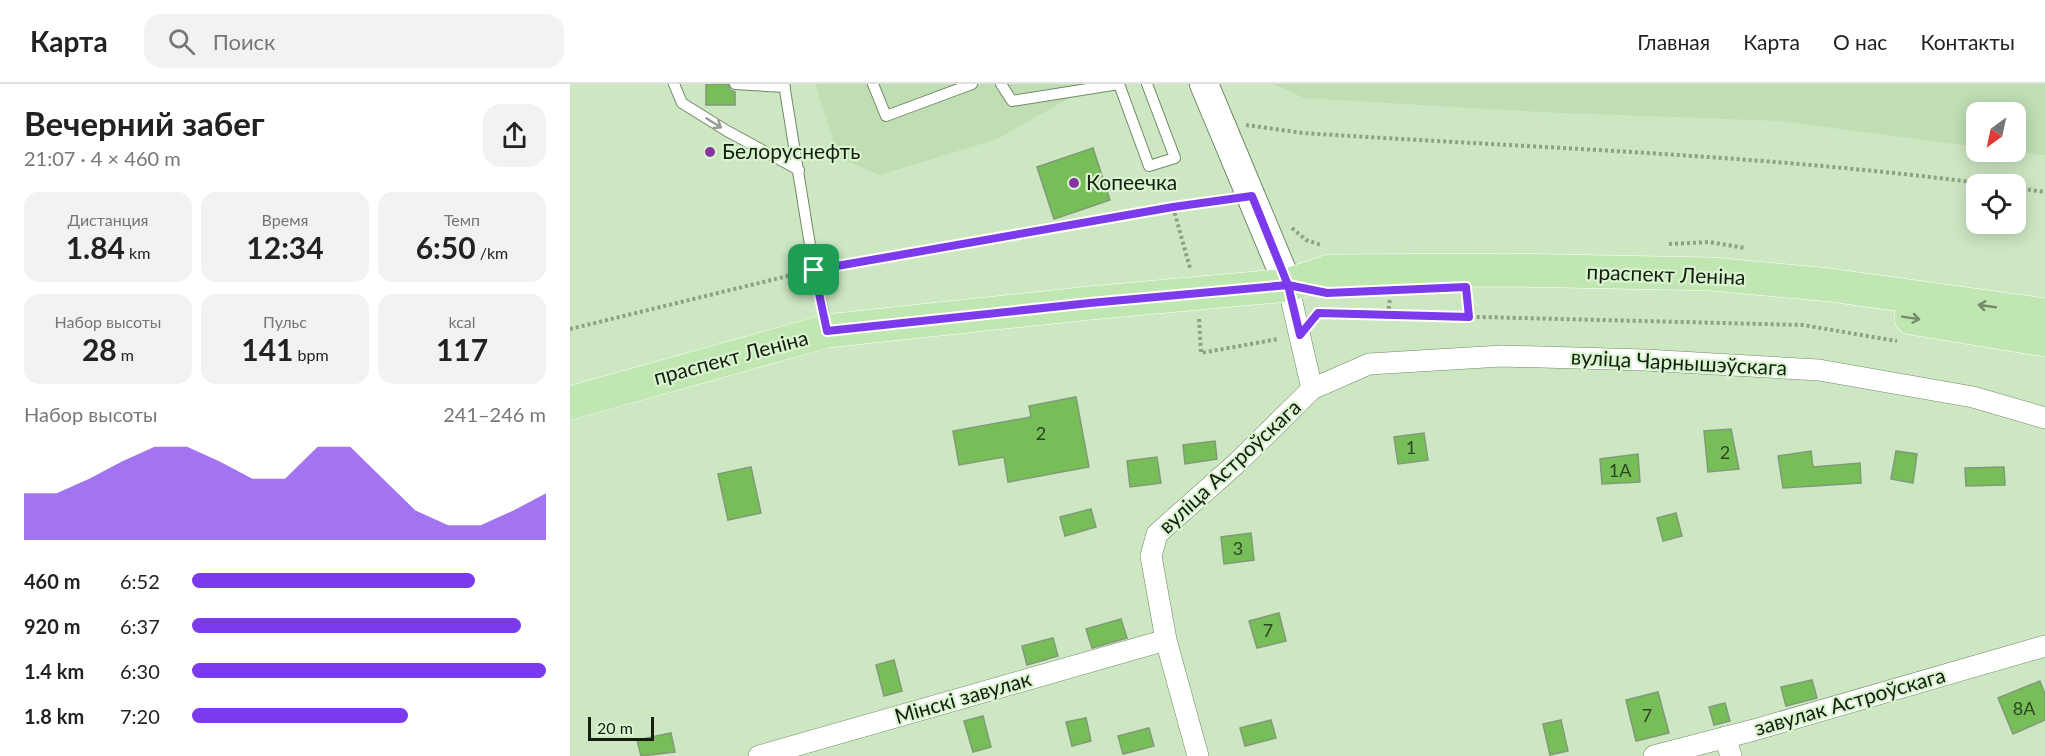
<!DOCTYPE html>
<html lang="ru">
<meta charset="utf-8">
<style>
body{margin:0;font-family:Lato,sans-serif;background:#f2f2f2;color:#222;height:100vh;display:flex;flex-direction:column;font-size:22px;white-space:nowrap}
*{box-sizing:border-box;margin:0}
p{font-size:20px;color:#767676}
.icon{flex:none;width:33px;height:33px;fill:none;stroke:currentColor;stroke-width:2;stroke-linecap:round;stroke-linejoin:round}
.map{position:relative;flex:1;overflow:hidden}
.details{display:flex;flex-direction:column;background:#fff;width:570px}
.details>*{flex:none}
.needle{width:39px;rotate:213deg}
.tools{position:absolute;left:1396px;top:18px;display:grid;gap:12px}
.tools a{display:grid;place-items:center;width:60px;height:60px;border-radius:12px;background:#fff;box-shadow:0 3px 15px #0003;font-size:30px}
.scale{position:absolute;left:18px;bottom:15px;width:66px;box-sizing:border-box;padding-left:6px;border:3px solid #141e10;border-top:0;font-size:16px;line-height:21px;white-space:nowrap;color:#141e10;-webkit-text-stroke:4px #d9f4cf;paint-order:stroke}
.pin{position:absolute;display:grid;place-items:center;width:51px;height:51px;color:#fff;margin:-26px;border-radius:12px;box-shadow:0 3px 9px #0006}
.round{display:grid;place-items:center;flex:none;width:63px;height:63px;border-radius:18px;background:#f2f2f2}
.summary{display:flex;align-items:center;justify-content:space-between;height:102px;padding:0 24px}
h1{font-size:33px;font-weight:700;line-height:45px}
.figures{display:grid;grid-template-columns:repeat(3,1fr);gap:9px;height:102px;padding:6px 24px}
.figures div{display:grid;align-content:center;border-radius:15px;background:#f2f2f2;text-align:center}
.figures b{font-size:30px;font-weight:700}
.figures small{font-size:16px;font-weight:400}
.figures p{font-size:16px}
.chart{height:168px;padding:12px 24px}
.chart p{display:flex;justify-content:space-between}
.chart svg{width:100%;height:108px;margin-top:6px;fill:#7c3aed;opacity:.7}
ul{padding:0 24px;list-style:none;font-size:20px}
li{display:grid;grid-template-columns:96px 72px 1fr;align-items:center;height:45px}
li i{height:15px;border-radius:8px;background:#7c3aed}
header{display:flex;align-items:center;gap:36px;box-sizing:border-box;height:84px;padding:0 30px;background:#fff;border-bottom:2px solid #e0e0e0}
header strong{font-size:28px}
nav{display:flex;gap:33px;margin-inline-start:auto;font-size:21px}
.search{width:420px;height:54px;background:#f2f2f2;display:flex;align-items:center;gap:15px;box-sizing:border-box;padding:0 21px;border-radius:18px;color:#767676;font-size:22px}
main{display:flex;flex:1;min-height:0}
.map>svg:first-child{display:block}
.built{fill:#bfdeb3}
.building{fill:#77be58;stroke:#819a77;stroke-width:1.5}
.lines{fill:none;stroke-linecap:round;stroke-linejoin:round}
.service-casing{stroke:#718968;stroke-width:12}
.minor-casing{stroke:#718968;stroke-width:22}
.secondary-casing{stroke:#718968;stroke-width:30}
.primary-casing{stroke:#fff;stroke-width:34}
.path{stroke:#8da285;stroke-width:4;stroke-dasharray:3 3;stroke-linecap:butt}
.service{stroke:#fff;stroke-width:10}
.minor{stroke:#fff;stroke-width:21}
.secondary{stroke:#fff;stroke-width:28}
.primary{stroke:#c0e6b1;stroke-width:33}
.oneway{stroke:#959a93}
.oneway2{stroke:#738c69}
.route-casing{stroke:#fff;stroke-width:12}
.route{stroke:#7c3aed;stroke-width:8}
.poi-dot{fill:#8733a1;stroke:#d9f4cf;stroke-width:2}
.labels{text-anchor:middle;stroke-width:4.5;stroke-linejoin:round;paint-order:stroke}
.number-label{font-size:18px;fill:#2d4622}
.poi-label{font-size:21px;fill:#141e10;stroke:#d9f4cf;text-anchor:start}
.street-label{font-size:21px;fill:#141e10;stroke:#d9f4cf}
</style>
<header>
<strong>Карта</strong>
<div class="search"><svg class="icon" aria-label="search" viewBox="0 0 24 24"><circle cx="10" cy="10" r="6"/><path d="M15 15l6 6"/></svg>Поиск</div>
<nav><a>Главная</a><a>Карта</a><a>О нас</a><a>Контакты</a></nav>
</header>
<main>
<section class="details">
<div class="summary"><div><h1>Вечерний забег</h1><p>21:07 · 4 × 460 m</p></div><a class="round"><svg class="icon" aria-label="share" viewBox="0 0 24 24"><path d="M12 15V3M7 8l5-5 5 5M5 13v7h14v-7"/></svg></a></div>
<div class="figures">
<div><p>Дистанция</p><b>1.84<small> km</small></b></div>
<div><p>Время</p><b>12:34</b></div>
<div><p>Темп</p><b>6:50<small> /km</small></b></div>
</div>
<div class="figures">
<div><p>Набор высоты</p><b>28<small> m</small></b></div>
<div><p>Пульс</p><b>141<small> bpm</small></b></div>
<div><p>kcal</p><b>117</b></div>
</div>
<div class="chart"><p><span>Набор высоты</span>241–246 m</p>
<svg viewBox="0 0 160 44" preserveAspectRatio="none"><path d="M0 44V25L10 25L20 19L30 12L40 6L50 6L60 12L70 19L80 19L90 6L100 6L110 19L120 32L130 38L140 38L150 32L160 25V44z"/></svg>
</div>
<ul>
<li><b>460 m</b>6:52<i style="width:80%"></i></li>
<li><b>920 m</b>6:37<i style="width:93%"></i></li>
<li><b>1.4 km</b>6:30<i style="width:100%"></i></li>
<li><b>1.8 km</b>7:20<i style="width:61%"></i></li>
</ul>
</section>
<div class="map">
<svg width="1475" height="672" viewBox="0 0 1475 672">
<rect width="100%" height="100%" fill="#cce7c2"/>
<path class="built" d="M245,0h279l-97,55 -117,36 -41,-17z
M703,0h772v71l-30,-3 1,-40h-39v35l-197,-26 -240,-9 -236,-14z"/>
<path class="building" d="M136,0h22l2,6 5,2v13h-29z
M523,64l17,52 -56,19 -17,-52z
M506,313l13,70 -81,15 -4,-25 -45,8 -6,-34 78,-14 -2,-11z
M1161,345l8,40 -31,3 -4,-41z
M854,349l4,27 -30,4 -4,-27z
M645,357l2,18 -32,5 -2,-19z
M1241,367l2,16 47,-4 1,20 -78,5 -5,-32z
M1326,367l21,3 -4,29 -22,-4z
M1068,370l2,28 -38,2 -2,-25z
M587,373l4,26 -31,4 -3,-26z
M181,383l10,46 -33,7 -10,-46z
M1434,383l1,18 -39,1 -1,-18z
M521,425l5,18 -31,9 -5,-19z
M1106,429l6,23 -19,5 -6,-23z
M681,449l3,27 -30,4 -3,-27z
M709,529l7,28 -29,7 -8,-27z
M551,535l6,19 -35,10 -6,-19z
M483,554l5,18 -31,9 -5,-19z
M324,576l8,31 -18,5 -8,-31z
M1242,596l5,18 -31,8 -5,-19z
M1470,597l5,13v26l-32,14 -15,-36z
M1088,608l11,41 -33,8 -10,-41z
M1155,619l5,18 -16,4 -5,-18z
M413,632l8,31 -18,5 -9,-31z
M516,634l5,23 -19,5 -6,-24z
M701,636l5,18 -31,8 -5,-18z
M991,636l7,31 -18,4 -7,-31z
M579,644l5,18 -31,8 -5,-18z
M101,649l4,19 -34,4 -4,-16z"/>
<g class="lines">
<g class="service-casing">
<path id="service" d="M104,0l8,19 45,28 72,39
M165,0l50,3
M214,0l30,186 13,58
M303,0l13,32 86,-32
M431,0l11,17 107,-17
M549,0l30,82 26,-8 -28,-74"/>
</g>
<g class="minor-casing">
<path id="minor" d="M742,305l57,-25 133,-8 143,4 174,10 154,27 72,21
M1155,653l6,19
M189,672l407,-116
M628,672l-32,-116 -15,-84 6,-22 81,-72 74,-73 -24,-104
M1084,672l100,-26 291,-84"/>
</g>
<g class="secondary-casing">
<path id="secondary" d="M634,0l84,201"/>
</g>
<g class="primary-casing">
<path id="primary" d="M1341,234l134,22
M0,319l257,-72 263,-28 198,-18 42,-14 177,-1 205,4 118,11 215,30"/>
</g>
<path class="path" d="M676,41l57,8c228,15 457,21 684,51
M1446,104l29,4
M603,123l17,61
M722,144l14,12 15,5
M1099,160l41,-2 35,6
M258,183l397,-67
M897,213l2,20
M818,231l2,-17
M746,232l3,-3 484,12 94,16
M629,235l2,34 77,-14
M0,245l230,-56"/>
<use href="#service" class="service"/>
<use href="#minor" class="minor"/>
<use href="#secondary" class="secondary"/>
<use href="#primary" class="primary"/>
</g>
<defs><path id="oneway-shaft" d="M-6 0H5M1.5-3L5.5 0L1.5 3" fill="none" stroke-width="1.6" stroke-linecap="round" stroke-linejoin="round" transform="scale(1.5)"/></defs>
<use class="oneway" href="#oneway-shaft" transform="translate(144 39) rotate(32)"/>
<g class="oneway2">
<use href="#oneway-shaft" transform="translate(1417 222) rotate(-172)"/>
<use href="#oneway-shaft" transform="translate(1341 234) rotate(9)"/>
</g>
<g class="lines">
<g class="route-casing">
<path id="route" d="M244,186l13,61 263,-28 198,-18 12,50 18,-22 151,4 -3,-30 -139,6 -39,-8 -36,-89 -79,11 -359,63"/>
</g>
<use href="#route" class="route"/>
</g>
<g class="poi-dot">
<circle cx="140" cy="68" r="6"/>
<circle cx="504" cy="99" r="6"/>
</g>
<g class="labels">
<g class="number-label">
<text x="471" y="356">2</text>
<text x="841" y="370">1</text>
<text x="1155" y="375">2</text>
<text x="1050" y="393">1А</text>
<text x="668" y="471">3</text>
<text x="698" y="553">7</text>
<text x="1454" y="631">8А</text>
<text x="1077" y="638">7</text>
</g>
<g class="poi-label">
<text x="152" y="75">Белоруснефть</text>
<text x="516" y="106">Копеечка</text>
</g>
<g class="street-label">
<text transform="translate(1096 191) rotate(2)" y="7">праспект Леніна</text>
<text transform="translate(161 274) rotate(-15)" y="7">праспект Леніна</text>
<text transform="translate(1109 279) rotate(3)" y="7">вуліца Чарнышэўскага</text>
<text transform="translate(660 383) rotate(-43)" y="7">вуліца Астроўскага</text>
<text transform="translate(393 614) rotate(-16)" y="7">Мінскі завулак</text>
<text transform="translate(1280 618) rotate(-16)" y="7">завулак Астроўскага</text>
</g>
</g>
</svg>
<div class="tools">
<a><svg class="needle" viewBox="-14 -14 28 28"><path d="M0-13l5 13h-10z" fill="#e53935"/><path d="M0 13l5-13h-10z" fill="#767676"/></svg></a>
<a><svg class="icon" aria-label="locate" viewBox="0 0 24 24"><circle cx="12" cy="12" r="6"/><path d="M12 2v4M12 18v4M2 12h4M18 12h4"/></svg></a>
</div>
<div class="scale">20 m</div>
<div class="pin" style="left:244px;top:186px;background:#1e9e55"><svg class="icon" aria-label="arrive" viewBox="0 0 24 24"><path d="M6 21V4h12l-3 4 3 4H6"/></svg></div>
</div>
</main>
